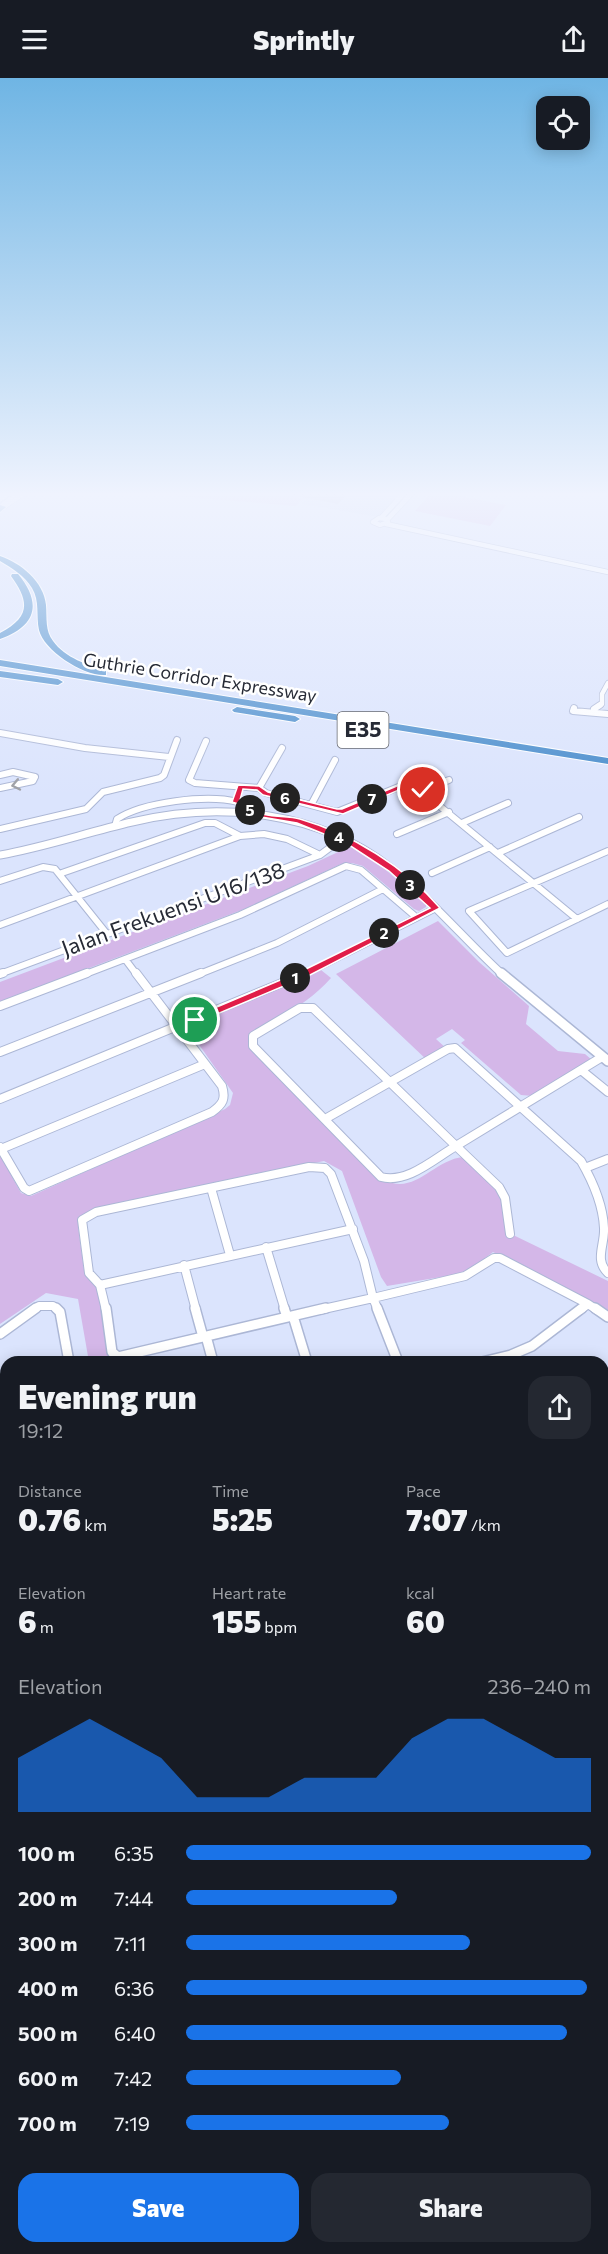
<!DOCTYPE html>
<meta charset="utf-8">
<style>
body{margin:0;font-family:Commissioner,sans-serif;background:#242831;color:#f1f3f6;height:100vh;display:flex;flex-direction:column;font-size:22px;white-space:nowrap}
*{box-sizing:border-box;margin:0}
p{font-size:20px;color:#9ea1a6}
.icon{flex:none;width:33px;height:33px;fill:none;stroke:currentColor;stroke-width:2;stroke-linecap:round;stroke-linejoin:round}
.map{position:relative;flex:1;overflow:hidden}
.sheet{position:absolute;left:0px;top:1278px;width:609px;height:898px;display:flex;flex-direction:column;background:#171b24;border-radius:18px 18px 0 0;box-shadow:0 3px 15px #0003}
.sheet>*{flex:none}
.fabs{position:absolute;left:536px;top:18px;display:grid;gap:12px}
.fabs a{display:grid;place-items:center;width:54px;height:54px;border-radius:12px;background:#171b24;box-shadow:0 3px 15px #0003;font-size:30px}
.pin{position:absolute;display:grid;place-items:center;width:51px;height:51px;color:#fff;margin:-26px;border:3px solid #fff;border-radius:50%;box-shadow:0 2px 6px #0007}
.km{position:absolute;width:30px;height:30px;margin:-15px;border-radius:50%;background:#222;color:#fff;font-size:16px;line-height:30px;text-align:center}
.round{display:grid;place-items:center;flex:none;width:63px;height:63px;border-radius:18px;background:#242831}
.overview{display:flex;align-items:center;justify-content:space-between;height:102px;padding:0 18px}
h1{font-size:33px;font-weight:800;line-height:45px}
.metrics{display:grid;grid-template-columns:repeat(3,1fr);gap:9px;height:102px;padding:6px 18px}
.metrics div{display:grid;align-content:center}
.metrics b{font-size:30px;font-weight:800}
.metrics small{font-size:16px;font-weight:400}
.metrics p{font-size:16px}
.chart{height:168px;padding:12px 18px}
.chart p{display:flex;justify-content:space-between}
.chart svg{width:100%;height:108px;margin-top:6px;fill:#1a73e8;opacity:.7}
.cta{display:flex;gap:12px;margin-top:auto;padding:12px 18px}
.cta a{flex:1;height:69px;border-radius:18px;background:#1a73e8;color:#fff;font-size:24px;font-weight:800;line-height:69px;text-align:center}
.cta a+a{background:#242831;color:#f1f3f6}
ul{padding:0 18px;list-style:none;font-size:20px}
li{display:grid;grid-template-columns:96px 72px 1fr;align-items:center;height:45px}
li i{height:15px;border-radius:8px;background:#1a73e8}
header{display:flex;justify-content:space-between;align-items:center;height:78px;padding:0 18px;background:#171b24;font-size:27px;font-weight:800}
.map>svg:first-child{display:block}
.built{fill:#ced8f6}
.green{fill:#d4b7e8}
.building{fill:#aba7c6}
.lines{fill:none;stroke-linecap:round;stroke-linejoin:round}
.minor-far4-casing{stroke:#acb7d5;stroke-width:6}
.minor-far3-casing{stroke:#acb7d5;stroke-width:8}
.minor-far2-casing{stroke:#acb7d5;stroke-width:10}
.minor-far1-casing{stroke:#acb7d5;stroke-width:12}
.minor-casing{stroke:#acb7d5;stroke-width:14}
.tertiary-far3-casing{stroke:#acb7d5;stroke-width:9}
.tertiary-far2-casing{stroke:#acb7d5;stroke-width:12}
.tertiary-far1-casing{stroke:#acb7d5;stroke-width:14}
.tertiary-casing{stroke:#acb7d5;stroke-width:16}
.secondary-casing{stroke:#acb7d5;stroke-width:8}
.motorway-casing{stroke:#fff;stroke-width:2}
.minor-far4{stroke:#fff;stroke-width:4.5}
.minor-far3{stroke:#fff;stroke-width:6}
.minor-far2{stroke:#fff;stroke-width:8}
.minor-far1{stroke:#fff;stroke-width:9}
.minor{stroke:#fff;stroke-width:11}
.tertiary-far3{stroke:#fff;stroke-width:7}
.tertiary-far2{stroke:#fff;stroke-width:9}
.tertiary-far1{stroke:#fff;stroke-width:11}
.tertiary{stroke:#fff;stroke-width:14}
.secondary{stroke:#fff;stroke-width:7}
.motorway{fill:#488ccc;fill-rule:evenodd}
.oneway{stroke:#9d9fa4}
.route{fill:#e11d48;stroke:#fff;stroke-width:1.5}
.labels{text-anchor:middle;stroke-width:5;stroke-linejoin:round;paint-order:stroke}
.far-street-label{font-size:18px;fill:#262a35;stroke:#fff}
.shield{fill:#fff;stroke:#676a72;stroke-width:1.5}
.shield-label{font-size:21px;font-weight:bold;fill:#262a35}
.street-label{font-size:22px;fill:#262a35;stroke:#fff}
</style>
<header><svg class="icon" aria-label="menu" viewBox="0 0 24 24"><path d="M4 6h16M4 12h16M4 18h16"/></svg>Sprintly<svg class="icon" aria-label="share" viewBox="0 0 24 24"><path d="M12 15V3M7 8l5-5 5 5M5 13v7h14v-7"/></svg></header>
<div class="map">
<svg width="608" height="2176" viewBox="0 0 608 2176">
<rect width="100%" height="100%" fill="#dbe4fd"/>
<path class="built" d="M295,413h108l-22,24 -8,1 -71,-12 4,-5 -9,-3z"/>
<path class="green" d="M60,413h232l1,5 9,3 -6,7 -168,-14z
M433,413h1l72,14 -16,21 -75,-15z
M351,768l29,19 46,39v3l-7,4 -5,-2 -51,-43 -11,-3 -11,1 -94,44 -247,94v-20l308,-116z
M438,843l41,41 50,44 -3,18 32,27 27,3 7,6 -59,36 -12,-1 -60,-52 4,-3 -13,-11 -16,10 12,11 -20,11 -92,-87z
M321,892l10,8c-21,24 -47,37 -74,52l-4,15 130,134c31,18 50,-19 80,-22l36,28 10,48 99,48v31l-47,-27 -68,-33 -25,19 -9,3 -72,12 -6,-9 -39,-106 -18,-10 -230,47 -8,5 -8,13 6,44 16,15 13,74 3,3h-27l-11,-63 -32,-6 -46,31v-169l21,38 10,3 194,-87 5,-4 3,-12 -45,-64 5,-5z"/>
<path class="building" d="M292,413h58l-12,13 -46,-9z"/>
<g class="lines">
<g class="minor-far4-casing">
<path id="minor-far4" d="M379,440l7,1 2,3 -8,3 -7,-3z
M381,440l25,-27
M387,442l27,-29
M386,446l222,48
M598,628l4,-2v-10l6,-11"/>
</g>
<g class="minor-far3-casing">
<path id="minor-far3" d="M574,630l-1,3 35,3
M594,631l6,-4
M0,655l85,15 84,9
M206,663l-17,39 6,3 64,5 7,5 71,19 69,-28 8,1 163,134
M0,697l13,-3 22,5 -2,4 -33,7
M259,710l23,-40
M423,712l26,-10
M311,727l24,-45
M462,745l46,-20
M115,748l2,-7c26,-17 90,-25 121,-17 5,1 11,7 15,11
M0,751l86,-20 17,-17 57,-14 4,-3 13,-35
M397,756l52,-22
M608,773l-139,60 38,42 101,-49
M498,775l81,-36
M432,795l58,-26
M59,796l146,-51h10l25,13 24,-2 23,5 33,16
M0,803l43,-14 12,2 52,65
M0,847l240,-89
M125,881l12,16
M0,896l320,-119 23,-17
M83,897l157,-60 106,-49 15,4 55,47
M197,897l80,-32 106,-54
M303,897l133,-67"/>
</g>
<g class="minor-far2-casing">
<path id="minor-far2" d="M0,896l3,-1
M0,928l87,-33
M300,930h13l143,138c-22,13 -49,38 -75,31l-128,-131v-10z
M0,974l201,-79
M581,992l27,22
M0,1021l306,-126
M325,1041l123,-70 7,-1 126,113c11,19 22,45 23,67 1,17 -10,32 4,45
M456,1068l43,41 6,11 5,36
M456,1068l146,-89
M0,1069l24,41 5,3 183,-79c11,-8 14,-13 10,-26l-86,-113
M1,1071l204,-85
M585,1090l23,-9
M211,1110l19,67
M266,1169l19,63
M184,1187l12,45
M100,1207l253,-56
M373,1220l5,12
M373,1220l92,-22 29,-18h6l88,46
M33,1232l6,-4h14l5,4
M106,1232l-6,-25 -11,-12 -7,-53 14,-8 213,-45 16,1 6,6 33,87 9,37
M319,1232l54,-12
M580,1232l8,-6 9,6"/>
</g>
<g class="minor-far1-casing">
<path id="minor-far1" d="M56,1230l4,4 9,50
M106,1230l6,44 6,5 208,-49
M195,1230l8,29
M284,1230l3,9
M377,1230l21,54
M595,1230l13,9
M293,1238l14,46
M0,1256l36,-26
M206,1258l7,26
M482,1284l29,-7 21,-9 50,-38
M603,1335l5,-4
M0,1366l6,-4
M0,1499l6,-5
M0,1642l6,-5"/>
</g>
<g class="minor-casing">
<path id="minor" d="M385,2170l2,6
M487,2170l3,6"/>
</g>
<g class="tertiary-far3-casing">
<path id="tertiary-far3" d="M0,777c45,-8 88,-23 132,-33 89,-21 186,-11 259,46 41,32 74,72 112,107"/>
</g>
<g class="tertiary-far2-casing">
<path id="tertiary-far2" d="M501,895l107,88"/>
</g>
<g class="tertiary-far1-casing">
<path id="tertiary-far1" d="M603,1374l5,-3"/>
</g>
<g class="tertiary-casing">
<path id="tertiary" d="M603,1660l5,-4
M0,1690l6,-6
M0,2066l6,-4"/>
</g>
<g class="secondary-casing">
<path id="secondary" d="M0,420l10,-7
M0,430l25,-17"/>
</g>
<g class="motorway-casing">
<path id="motorway" d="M0,427l6,2 -6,5z
M0,478c21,7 44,26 46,49 1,13 -1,26 7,36 12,17 35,24 53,30v4c-21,2 -62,-24 -67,-45 -3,-14 1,-29 -7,-42 -7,-12 -20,-20 -32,-27z
M12,496h6c24,29 19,52 -18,65v-6c30,-16 30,-31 11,-57z
M0,582l608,98v6l-608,-98z
M0,593l58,8 5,3 -5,3 -58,-8z
M237,629l58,9 5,3 -5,3 -61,-10 -2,-2z"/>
</g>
<use href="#minor-far4" class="minor-far4"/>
<use href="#minor-far3" class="minor-far3"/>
<use href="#minor-far2" class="minor-far2"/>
<use href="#minor-far1" class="minor-far1"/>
<use href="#minor" class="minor"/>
<use href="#tertiary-far3" class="tertiary-far3"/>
<use href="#tertiary-far2" class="tertiary-far2"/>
<use href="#tertiary-far1" class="tertiary-far1"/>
<use href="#tertiary" class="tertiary"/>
<use href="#secondary" class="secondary"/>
<use href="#motorway" class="motorway"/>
</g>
<defs><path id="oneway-chevron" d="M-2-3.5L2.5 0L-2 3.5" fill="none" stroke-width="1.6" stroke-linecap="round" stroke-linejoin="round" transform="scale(1.5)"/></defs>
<use class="oneway" href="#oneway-chevron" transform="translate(16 707) rotate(168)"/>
<linearGradient id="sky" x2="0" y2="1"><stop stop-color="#6fb5e4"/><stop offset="0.58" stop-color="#eff3fe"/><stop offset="1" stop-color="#eff3fe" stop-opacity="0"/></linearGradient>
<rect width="608" height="718" fill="url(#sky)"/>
<path class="route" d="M404,705h12l11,7 -4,2 -15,-6 -65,28 -80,-19 -6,-5 -14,-1 -3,11c7,2 8,7 15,11 11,7 32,4 45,8 52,15 105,48 140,89l-130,67 -112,47h-7v-4l113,-48 126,-62 -41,-37 -43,-28 -49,-20 -47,-8 -9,-10 -9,-3 6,-17 21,1 9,6 69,17h5z"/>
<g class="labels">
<g class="far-street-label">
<text transform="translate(200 600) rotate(9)" y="6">Guthrie Corridor Expressway</text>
</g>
<rect class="shield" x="337.5" y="634" width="51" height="36" rx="4.5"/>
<g class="shield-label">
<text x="363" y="659">E35</text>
</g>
<g class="street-label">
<text transform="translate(173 831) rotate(-20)" y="8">Jalan Frekuensi U16/138</text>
</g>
</g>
</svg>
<div class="fabs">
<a><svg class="icon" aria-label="locate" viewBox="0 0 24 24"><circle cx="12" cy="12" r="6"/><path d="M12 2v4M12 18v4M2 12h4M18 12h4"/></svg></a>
</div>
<div class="pin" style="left:195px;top:942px;background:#1e9e55"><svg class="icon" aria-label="arrive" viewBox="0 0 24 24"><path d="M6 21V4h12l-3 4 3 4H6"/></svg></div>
<div class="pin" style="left:423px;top:712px;background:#d93025"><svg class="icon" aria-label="check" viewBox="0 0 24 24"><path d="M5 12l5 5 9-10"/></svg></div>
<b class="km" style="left:295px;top:900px">1</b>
<b class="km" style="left:384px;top:855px">2</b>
<b class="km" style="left:410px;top:807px">3</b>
<b class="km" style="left:339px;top:759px">4</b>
<b class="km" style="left:250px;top:732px">5</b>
<b class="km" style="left:285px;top:720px">6</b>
<b class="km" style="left:372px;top:721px">7</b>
<section class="sheet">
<div class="overview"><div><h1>Evening run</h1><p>19:12</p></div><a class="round"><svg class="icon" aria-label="share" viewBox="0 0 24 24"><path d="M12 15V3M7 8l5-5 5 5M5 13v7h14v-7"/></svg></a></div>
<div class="metrics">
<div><p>Distance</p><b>0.76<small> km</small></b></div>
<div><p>Time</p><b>5:25</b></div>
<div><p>Pace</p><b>7:07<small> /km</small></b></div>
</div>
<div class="metrics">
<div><p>Elevation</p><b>6<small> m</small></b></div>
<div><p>Heart rate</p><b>155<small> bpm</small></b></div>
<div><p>kcal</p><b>60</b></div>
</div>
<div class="chart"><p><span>Elevation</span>236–240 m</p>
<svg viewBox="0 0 160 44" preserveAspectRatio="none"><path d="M0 44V22L10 14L20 6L30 14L40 22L50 38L60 38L70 38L80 30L90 30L100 30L110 14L120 6L130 6L140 14L150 22L160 22V44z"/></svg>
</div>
<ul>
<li><b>100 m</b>6:35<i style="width:100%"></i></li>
<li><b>200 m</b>7:44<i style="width:52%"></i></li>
<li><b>300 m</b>7:11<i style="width:70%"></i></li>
<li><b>400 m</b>6:36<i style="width:99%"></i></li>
<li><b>500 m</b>6:40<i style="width:94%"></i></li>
<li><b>600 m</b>7:42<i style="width:53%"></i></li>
<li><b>700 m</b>7:19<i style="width:65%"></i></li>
</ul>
<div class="cta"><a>Save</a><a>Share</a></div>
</section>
</div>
